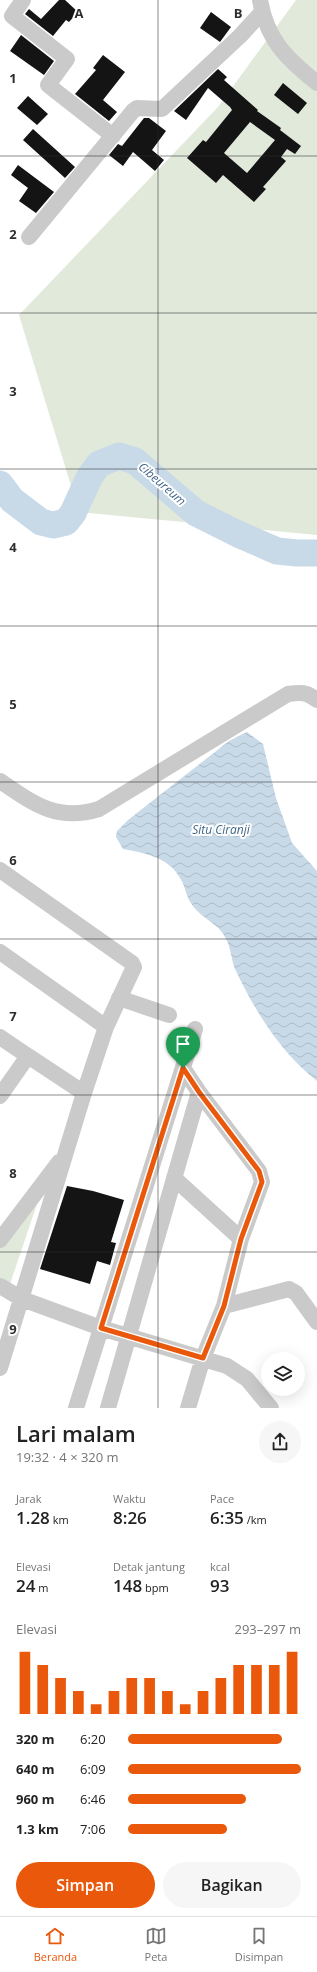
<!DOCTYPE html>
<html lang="id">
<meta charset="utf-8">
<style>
body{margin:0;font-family:"Open Sans",sans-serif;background:#f6f6f6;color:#222;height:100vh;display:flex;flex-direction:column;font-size:15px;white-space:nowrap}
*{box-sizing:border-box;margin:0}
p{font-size:13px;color:#767676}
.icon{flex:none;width:22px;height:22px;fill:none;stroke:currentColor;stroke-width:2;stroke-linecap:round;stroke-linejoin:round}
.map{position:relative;height:1408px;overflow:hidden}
.side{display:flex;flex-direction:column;background:#fff;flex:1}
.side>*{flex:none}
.fabs{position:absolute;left:261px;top:1352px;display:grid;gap:8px}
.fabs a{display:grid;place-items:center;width:44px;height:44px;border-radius:50%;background:#fff;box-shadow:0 4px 16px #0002;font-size:20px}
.pin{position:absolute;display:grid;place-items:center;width:34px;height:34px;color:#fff;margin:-41px -17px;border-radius:50% 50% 50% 0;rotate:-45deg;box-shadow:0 0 4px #0007}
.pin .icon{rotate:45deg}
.round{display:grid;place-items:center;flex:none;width:42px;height:42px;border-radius:21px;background:#f6f6f6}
.summary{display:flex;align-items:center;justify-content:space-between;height:68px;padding:0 16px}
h1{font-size:22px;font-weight:600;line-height:30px}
.metrics{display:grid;grid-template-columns:repeat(3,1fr);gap:6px;height:68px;padding:4px 16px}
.metrics div{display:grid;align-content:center}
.metrics b{font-size:17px;font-weight:600}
.metrics small{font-size:11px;font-weight:400}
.metrics p{font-size:11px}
.chart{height:112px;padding:8px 16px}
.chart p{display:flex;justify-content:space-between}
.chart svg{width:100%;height:72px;margin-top:4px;stroke:#ea580c;stroke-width:6}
.cta{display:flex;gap:8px;margin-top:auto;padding:8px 16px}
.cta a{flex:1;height:46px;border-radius:24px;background:#ea580c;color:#fff;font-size:16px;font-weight:600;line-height:46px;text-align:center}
.cta a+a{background:#f6f6f6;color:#222}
ul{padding:0 16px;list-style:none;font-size:13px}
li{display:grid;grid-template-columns:64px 48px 1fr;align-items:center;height:30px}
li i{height:10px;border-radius:5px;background:#ea580c}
.tab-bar{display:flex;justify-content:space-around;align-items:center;height:56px;border-top:1px solid #e0e0e0;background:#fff;font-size:11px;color:#767676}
.tab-bar a{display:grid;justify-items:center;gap:2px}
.tab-bar .active{color:#ea580c}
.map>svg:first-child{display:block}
.grass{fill:#e1e9db}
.water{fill:url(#water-waves)}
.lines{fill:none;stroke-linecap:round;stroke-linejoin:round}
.river{stroke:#c8d9e8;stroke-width:27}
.building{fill:#141414;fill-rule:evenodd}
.street{stroke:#cacaca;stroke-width:16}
.route-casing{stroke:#fff;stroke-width:8}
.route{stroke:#ea580c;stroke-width:5}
.grid{fill:none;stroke:#2d2d2d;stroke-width:1;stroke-opacity:0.55}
.labels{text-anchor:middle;stroke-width:4;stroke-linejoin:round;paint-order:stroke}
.water-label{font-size:12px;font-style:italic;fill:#416688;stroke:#fff}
.grid-label{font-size:13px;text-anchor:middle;font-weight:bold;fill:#2d2d2d;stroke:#fff;stroke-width:4;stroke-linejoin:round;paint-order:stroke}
</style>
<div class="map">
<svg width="317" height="1408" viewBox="0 0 317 1408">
<defs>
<pattern id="water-waves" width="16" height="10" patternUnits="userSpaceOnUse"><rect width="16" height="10" fill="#c8d9e8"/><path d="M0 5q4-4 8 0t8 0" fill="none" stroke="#acbbc7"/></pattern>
</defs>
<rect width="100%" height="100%" fill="#fff"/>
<path class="grass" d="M296,0h21v535l-238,-23 -60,-197 199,-208z
M38,1201l-29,86 -9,-5v-35z"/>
<path class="water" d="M247,732l16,12 13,54 16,45 25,28v210c-37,-29 -62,-70 -82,-112 -4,-10 -4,-22 -10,-32 -7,-14 -23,-18 -32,-31 -7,-8 -7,-19 -13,-28 -11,-21 -36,-25 -57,-29l-7,-12 1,-6 11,-11 101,-79z"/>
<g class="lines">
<path class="river" d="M0,484l12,16 29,22 12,3 13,-3 7,-9 17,-37 9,-12 20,-8 16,5 61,52 42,21 39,17 20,2h20"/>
</g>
<path class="building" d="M59,0h6l13,12 -9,10 -3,-2 -13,16 -28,-22 4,-5 12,10z
M211,12l20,15 -11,15 -20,-14z
M21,35l33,26 -10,14 -34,-24z
M103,55l22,17 -22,28 14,12 -8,9 -34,-27 21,-24 -3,-2z
M218,69l9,8 -3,3 34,30 -1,1 24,17 -1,2 21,16 -6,8 -8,-5 -6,8 5,4 -23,26 3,2 -12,13 -31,-27 -7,8 -29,-25 16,-18 3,2 26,-32 -2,-3 -22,-19 -22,32 -12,-9zM250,122l25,18 -28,33 -23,-20z
M283,83l24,20 -9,11 -24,-19z
M28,96l20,18 -11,11 -20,-17z
M144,118h5l17,13 -14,19 12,10 -9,11 -22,-19 -10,14 -14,-11 9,-11 4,2z
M33,129l42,38 -10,11 -42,-38z
M18,165l36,27 -18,21 -17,-12 9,-13 -17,-13z
M67,1186l26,5 31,9 -13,42 5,1 -6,22 -13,-4 -7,23 -50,-15z"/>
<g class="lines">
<path class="street" d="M23,0l-11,16 55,43 -19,26 65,51
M260,0c7,40 26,58 57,83
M29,237l104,-126 4,-3 25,1 78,-73 22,-24
M0,781c34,23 57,41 99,28l189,-115c13,-2 19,-2 29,6
M0,870l132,93 2,4 -28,60 -22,66 -84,275
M0,952l106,75
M119,998l50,17
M0,1037l28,19
M183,1068l16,24 60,79 3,11 -21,57 -17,67 -21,52 -15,50
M0,1096l28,-40 56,37
M174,1178l67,61
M0,1240l59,-78
M0,1286l22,13 79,29 126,38 20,13 24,29
M224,1306l65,-17 7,4 21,29
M76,1408l119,-379
M108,1408l91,-316"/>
</g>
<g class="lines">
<g class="route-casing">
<path id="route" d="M183,1068l16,24 60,79 3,11 -21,57 -17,67 -21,52 -102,-30z"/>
</g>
<use href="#route" class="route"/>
</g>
<path class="grid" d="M158,0v1408M0,156h317M0,313h317M0,469h317M0,626h317M0,782h317M0,939h317M0,1095h317M0,1252h317"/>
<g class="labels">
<g class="water-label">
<text transform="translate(162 484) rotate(41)" y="4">Cibeureum</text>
<text x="221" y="834">Situ Ciranji</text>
</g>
</g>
<g class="grid-label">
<text x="79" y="18">A</text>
<text x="238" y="18">B</text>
<text x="13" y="83">1</text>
<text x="13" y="239">2</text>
<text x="13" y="396">3</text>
<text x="13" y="552">4</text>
<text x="13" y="709">5</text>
<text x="13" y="865">6</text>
<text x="13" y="1021">7</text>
<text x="13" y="1178">8</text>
<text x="13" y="1334">9</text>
</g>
</svg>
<div class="fabs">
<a><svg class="icon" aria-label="layers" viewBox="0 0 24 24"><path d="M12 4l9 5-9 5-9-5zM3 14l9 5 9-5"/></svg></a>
</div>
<div class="pin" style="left:183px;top:1068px;background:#1e9e55"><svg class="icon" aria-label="arrive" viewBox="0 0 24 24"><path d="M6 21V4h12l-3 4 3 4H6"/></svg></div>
</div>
<section class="side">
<div class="summary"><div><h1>Lari malam</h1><p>19:32 · 4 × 320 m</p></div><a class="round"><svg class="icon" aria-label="share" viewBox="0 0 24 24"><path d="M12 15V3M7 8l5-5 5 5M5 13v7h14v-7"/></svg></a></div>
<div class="metrics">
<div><p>Jarak</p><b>1.28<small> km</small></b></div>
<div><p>Waktu</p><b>8:26</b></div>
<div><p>Pace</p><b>6:35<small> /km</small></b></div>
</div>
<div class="metrics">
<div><p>Elevasi</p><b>24<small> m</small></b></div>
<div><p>Detak jantung</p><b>148<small> bpm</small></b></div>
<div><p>kcal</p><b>93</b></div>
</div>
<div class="chart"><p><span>Elevasi</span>293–297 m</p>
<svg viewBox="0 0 160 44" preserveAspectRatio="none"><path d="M5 44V6M15 44V14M25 44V22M35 44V30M45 44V38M55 44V30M65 44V22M75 44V22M85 44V30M95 44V38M105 44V30M115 44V22M125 44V14M135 44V14M145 44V14M155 44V6"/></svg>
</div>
<ul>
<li><b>320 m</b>6:20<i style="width:89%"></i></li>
<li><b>640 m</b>6:09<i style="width:100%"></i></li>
<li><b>960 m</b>6:46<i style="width:68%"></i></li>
<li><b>1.3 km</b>7:06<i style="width:57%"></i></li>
</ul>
<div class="cta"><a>Simpan</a><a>Bagikan</a></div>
</section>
<nav class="tab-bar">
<a class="active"><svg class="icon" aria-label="home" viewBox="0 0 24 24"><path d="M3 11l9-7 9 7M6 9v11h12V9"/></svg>Beranda</a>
<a><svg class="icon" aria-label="map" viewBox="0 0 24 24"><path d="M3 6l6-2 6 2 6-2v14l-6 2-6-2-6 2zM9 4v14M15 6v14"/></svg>Peta</a>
<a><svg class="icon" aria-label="saved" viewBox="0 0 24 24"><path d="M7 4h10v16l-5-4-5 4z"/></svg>Disimpan</a>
</nav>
